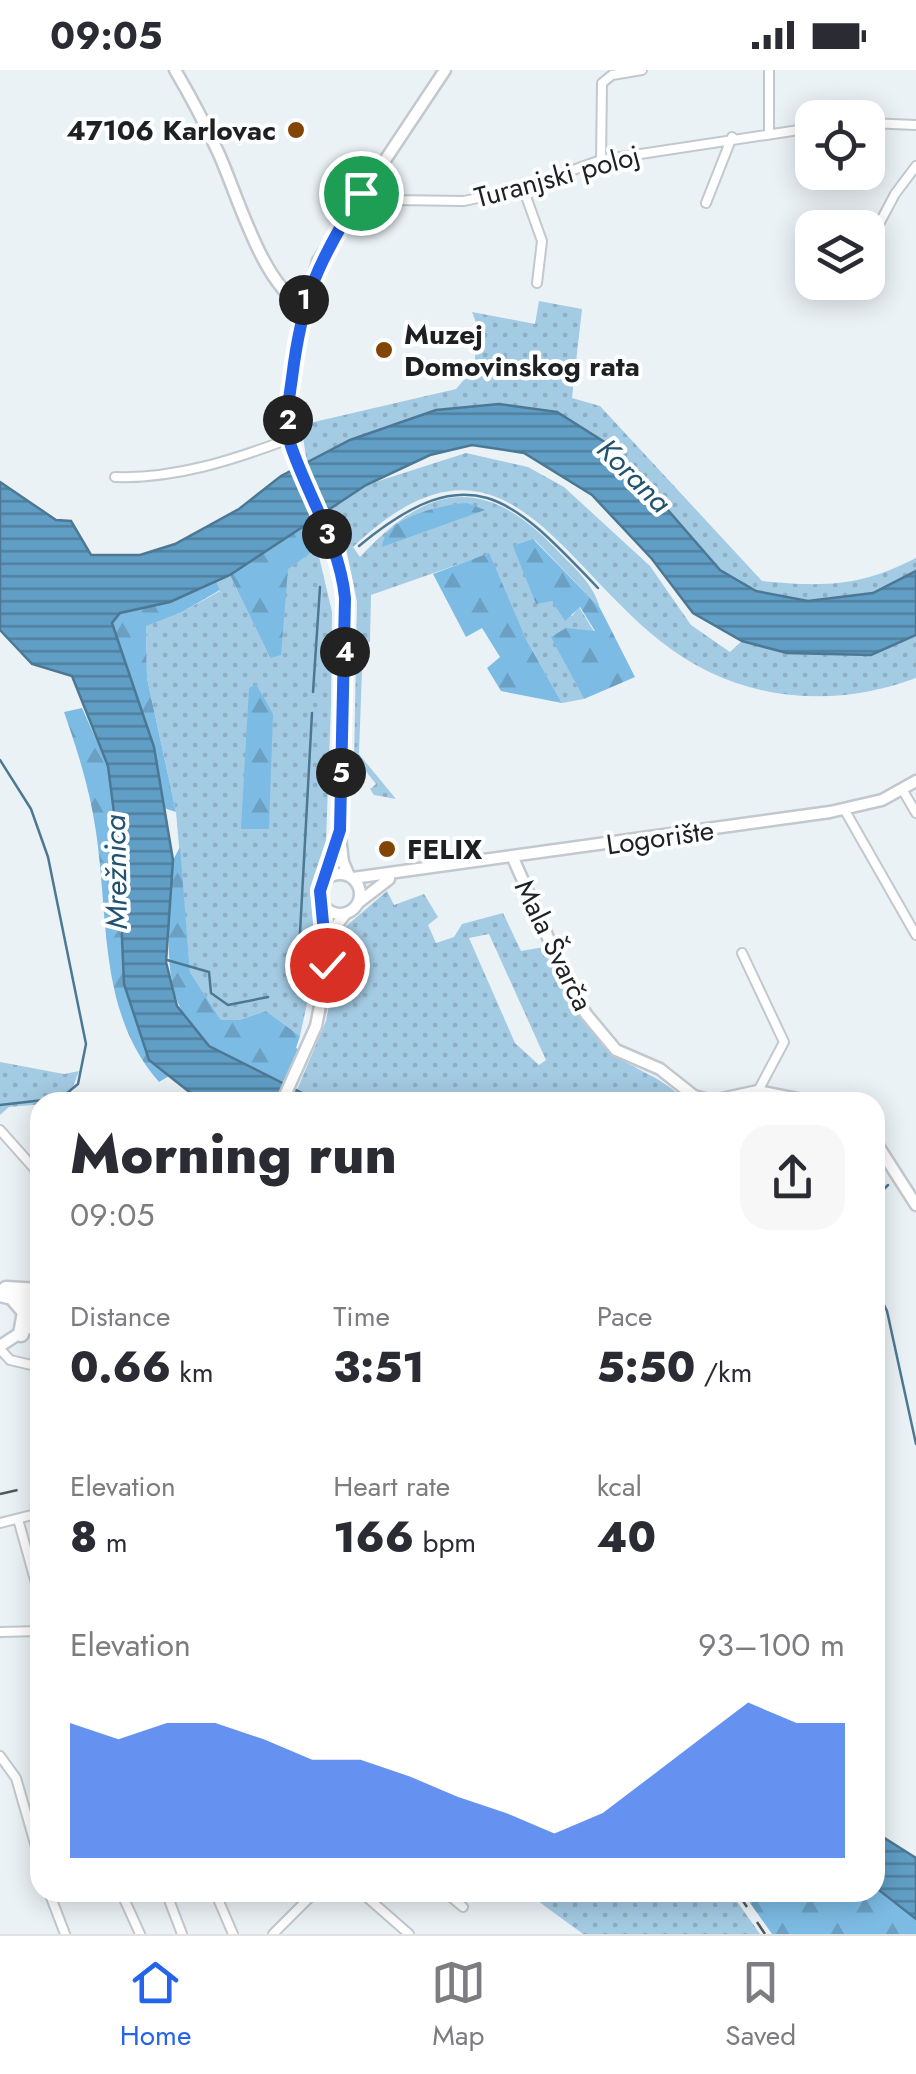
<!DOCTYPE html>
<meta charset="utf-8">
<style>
body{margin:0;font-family:Jost,sans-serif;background:#f7f7f7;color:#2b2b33;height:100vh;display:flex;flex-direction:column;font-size:38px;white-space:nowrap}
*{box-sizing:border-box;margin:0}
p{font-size:32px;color:#7c7c81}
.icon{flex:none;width:55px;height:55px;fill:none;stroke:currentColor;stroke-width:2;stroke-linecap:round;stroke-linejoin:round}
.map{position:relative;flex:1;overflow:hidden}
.panel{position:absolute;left:30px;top:1022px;width:855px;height:810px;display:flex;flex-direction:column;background:#fff;border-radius:30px;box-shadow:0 5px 25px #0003}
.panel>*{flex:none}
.tools{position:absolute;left:795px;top:30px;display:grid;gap:20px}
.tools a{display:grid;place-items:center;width:90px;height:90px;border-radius:20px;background:#fff;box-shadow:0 5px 25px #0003;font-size:50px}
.pin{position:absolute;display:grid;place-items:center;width:85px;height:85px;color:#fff;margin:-42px;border:5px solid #fff;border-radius:50%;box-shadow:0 2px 10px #0007}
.km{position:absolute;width:50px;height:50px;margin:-25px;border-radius:50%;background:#222;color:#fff;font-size:28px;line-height:50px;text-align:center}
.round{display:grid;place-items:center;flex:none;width:105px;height:105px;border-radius:30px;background:#f7f7f7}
.headline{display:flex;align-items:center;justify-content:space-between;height:170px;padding:0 40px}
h1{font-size:55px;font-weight:800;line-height:75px}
.stats{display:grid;grid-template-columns:repeat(3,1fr);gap:15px;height:170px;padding:10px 40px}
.stats div{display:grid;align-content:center}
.stats b{font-size:42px;font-weight:800}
.stats small{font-size:28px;font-weight:400}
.stats p{font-size:28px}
.chart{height:280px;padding:20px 40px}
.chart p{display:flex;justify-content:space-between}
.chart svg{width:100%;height:180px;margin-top:10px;fill:#2563eb;opacity:.7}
.status{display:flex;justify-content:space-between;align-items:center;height:70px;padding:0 50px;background:#fff;direction:ltr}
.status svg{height:28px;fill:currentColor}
.tabs{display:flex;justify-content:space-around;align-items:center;height:140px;border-top:2px solid #e1e1e2;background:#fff;font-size:28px;color:#7c7c81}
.tabs a{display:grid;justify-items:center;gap:5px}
.tabs .current{color:#2563eb}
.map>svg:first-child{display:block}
.grass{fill:url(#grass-dots);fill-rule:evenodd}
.forest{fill:url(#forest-firs)}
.water{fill:url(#water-rules);stroke:#4c7894;stroke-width:2.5}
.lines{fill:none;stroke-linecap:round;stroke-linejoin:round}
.stream{stroke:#4c7894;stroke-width:2.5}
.street-casing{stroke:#c2c8cd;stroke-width:12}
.secondary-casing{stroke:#c2c8cd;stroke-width:15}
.highway-casing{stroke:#c2c8cd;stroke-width:19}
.street{stroke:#fff;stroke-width:8}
.secondary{stroke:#fff;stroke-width:10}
.highway{stroke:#fff;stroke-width:14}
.rail{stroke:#54575a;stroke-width:2.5;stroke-dasharray:18 18;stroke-linecap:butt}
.route-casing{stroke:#fff;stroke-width:20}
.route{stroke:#2563eb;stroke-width:12}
.poi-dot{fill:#834506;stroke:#fdfeff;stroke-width:4}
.labels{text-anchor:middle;stroke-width:8;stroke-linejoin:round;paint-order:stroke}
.poi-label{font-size:28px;font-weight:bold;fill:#1e2022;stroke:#fdfeff;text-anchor:start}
.street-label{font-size:28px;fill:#1e2022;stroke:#fdfeff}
.water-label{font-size:30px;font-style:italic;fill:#21526e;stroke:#fdfeff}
</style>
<div class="status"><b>09:05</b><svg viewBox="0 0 49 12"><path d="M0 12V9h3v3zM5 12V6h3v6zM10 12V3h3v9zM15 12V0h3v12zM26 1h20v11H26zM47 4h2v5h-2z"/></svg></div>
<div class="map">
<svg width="916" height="1864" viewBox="0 0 916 1864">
<defs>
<pattern id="grass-dots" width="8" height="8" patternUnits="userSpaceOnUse" patternTransform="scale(2.5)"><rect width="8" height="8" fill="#a4cbe4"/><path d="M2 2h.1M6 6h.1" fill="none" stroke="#8daec3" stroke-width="1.8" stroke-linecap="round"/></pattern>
<pattern id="forest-firs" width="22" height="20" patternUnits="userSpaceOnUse" patternTransform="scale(2.5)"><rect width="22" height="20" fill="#7cbbe3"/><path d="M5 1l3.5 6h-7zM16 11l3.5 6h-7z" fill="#6ba0c2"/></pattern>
<pattern id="water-rules" width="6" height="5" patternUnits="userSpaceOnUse" patternTransform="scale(2.5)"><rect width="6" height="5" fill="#609ec5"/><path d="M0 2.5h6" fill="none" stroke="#4f80a0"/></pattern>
</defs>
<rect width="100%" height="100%" fill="#ebf2f6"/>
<path class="grass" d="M539,231l43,8 -10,89 28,8 162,175c61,6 98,6 154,-23v13l-43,22 -65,8 -52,-10 -36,-21 -106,-122 -263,-8 -44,22 -6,-37 155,-36 18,-21 4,-40 -6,-16 63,12z
M466,383l62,14 36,20 86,79 41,59 39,27 12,-11 45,12 84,2 45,-20v43c-88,33 -183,22 -257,-38 -105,-84 -161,-231 -306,-93l7,10c63,-68 120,-87 194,-10 18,19 39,35 46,61l-66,-69 18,62 20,15 7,-9 16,26 -43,4 32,62 -22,4 -35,-62 -39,-87 -117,41 -1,47h-7l-4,112 37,45 -22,-4 -4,-6 6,-5 -12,-15 -8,1 -2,-8 3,-160 -11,-54 -13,-14 -7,-24 40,-25z
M317,478l15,64 -1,94 -5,135 -16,47 7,69 -17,79 -34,-25 -27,9h-18l-31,-48 -14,-160 -29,-134 -1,-53 36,-13 38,-21 -4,-10 14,-6 40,83 18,-90z
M387,821l7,14 30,-11 14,23 -10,8 8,18 18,-6 8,-13 41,-11 18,38 23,-4 59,99c26,24 57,27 83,56h-366l-24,-10 30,-71 18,-93zM489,864l57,126 -7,5 -24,-22 -46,-105z
M0,992l64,12 15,-3 -12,31 -58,5 -9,8z
M527,1823h204l29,41h-177z"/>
<path class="forest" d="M467,433l18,7 -103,37c3,-30 59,-42 85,-44z
M311,450l11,25 -34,24 -7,86 -11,3 -40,-83z
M533,469l67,69 35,69 -51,22 -33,-62 15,-9 29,3 -15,-24 -15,14 -13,-20 -16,3 -23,-58z
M489,483l38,88 35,62 -61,-12 -14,-23 13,-11 -18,-29 -16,9 -33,-63z
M216,511l4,9 -38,22 -36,14 1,52 29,134 -12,-4 -10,-61 -42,-124 8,-10 50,-11z
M256,614l17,30 -4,115h-28l8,-141z
M82,638l26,58 10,78v77l31,139 20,16 -10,6c-61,-69 -50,-164 -63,-250 -6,-42 -18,-80 -32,-120z
M180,777l10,125 31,48h18l27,-9 34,25 -4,12 4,2 -18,33c-128,-46 -117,-105 -109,-223z
M875,1817l41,32v15h-144l-29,-41 132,-1z"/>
<path class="water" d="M499,334l58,8 57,36 106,122 36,21 52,10 65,-8 43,-22v64l-45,20 -84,-2 -45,-12 -49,-28 -41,-54 -60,-64 -68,-42 -52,-8 -42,10 -64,30 -136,90 -60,27 -50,11 -8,10 42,124 19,113 -7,102 11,44 32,40 111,56h-118l-53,-42 -25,-76 -6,-140 -10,-78 -36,-90 -40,-12 -32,-34v-148l56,38 15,1 20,34h49l35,-11 64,-35 42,-33 69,-36 86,-30z
M875,1762l41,26v61l-41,-32z"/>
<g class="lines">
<path class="stream" d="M327,437l14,19
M359,476c112,-93 153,-48 239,42
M313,622l7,-105
M0,690l31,49 17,48 38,187 -8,40 -17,14 -61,7
M167,890l42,12 2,21 17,12 40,-8
M297,918l15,-275
M875,1128l13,-13
M875,1217l12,24 29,133"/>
<g class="street-casing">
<path id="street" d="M769,0v62
M868,53l48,2
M601,90l1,-77 10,-8 30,-5
M523,118l19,53 -5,42
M362,123l31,7 71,1 59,-13 78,-28 211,-32
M706,133l26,-66
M868,175l27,-51 21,-28
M115,407c60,2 118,-17 174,-38
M902,719l14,24
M844,739l72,126
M742,883l42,89 -26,49
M0,1060l40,45
M0,1279l10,11 30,7
M18,1449l22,79
M0,1453l40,-10
M0,1562l40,-1
M0,1686l16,22 24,83
M49,1822l16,42
M121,1822l19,42
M166,1822l16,42
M215,1822l18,42
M361,1822l48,42
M445,1822l18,15
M273,1864l42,-42"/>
</g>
<g class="secondary-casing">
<path id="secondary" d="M175,0c16,27 30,54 43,82 19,41 44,133 85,154
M513,788l54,123 19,33 30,36 44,19 34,27 18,5 46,-10 55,11
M320 824a20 20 0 1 1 40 0a20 20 0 1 1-40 0Z
M349,806l-6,-14 -4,-33 6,-231 -6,-33 -50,-126 7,-98 22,-80 127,-191
M353,808l477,-66 52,-12 34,-19
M325,811l12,-41
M359,832l30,-23
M323,837l4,42
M282,1032l34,-76 20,-100 9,-12
M875,1071l41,64
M0,1276l40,-26"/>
</g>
<g class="highway-casing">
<path id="highway" d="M6,1219l34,2
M0,1224l40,10
M13,1228l12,14 -4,22"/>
</g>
<use href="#street" class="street"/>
<use href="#secondary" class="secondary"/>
<use href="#highway" class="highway"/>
<path class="rail" d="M0,1424l40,-9
M737,1822l28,42"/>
</g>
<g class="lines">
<g class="route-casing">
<path id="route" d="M327,895l-7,-74 20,-61 5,-232c-5,-53 -37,-102 -54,-152 -7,-21 -2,-47 1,-68 10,-82 26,-116 69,-185"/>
</g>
<use href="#route" class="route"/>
</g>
<g class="poi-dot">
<circle cx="296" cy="60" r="10"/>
<circle cx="384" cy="280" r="10"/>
<circle cx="387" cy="779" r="10"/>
</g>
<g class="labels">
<g class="poi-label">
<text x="276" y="70" text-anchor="end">47106 Karlovac</text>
<text x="404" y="274">Muzej<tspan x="404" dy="32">Domovinskog rata</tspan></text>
<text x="407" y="789">FELIX</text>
</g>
<g class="street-label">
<text transform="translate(557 106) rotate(-15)" y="10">Turanjski poloj</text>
<text transform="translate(660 767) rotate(-8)" y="10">Logorište</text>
<text transform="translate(554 875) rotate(64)" y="10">Mala Švarča</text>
</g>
<g class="water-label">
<text transform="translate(634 406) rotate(45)" y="10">Korana</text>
<text transform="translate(116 802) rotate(-91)" y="10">Mrežnica</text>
</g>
</g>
</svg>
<div class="tools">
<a><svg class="icon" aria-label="locate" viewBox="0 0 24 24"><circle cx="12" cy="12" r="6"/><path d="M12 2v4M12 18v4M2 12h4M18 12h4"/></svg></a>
<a><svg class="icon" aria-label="layers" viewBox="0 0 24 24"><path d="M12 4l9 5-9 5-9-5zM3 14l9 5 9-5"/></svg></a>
</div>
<div class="pin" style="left:361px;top:123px;background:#1e9e55"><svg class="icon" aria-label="arrive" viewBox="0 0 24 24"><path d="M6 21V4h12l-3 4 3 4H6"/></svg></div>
<div class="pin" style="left:327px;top:895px;background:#d93025"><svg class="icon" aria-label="check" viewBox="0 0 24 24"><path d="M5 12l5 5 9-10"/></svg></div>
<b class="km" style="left:304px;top:230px">1</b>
<b class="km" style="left:288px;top:350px">2</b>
<b class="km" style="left:327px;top:464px">3</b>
<b class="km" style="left:345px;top:582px">4</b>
<b class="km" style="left:341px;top:703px">5</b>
<section class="panel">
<div class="headline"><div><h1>Morning run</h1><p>09:05</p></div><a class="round"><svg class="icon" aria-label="share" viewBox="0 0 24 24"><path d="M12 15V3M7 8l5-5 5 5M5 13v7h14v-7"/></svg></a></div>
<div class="stats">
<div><p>Distance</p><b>0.66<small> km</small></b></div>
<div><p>Time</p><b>3:51</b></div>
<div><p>Pace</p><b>5:50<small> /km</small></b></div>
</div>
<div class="stats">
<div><p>Elevation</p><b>8<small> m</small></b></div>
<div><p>Heart rate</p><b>166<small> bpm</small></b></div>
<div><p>kcal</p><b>40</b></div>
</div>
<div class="chart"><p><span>Elevation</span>93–100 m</p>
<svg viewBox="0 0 160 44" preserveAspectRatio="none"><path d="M0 44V11L10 15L20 11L30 11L40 15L50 20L60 20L70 24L80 29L90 33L100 38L110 33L120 24L130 15L140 6L150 11L160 11V44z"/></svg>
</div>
</section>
</div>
<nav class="tabs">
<a class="current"><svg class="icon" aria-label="home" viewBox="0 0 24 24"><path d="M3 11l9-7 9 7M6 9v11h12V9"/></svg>Home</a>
<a><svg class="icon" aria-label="map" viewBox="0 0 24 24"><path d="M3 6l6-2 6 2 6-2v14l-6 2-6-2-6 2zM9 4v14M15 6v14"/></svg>Map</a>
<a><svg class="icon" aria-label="saved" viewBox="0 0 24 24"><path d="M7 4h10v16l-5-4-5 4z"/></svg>Saved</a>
</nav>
